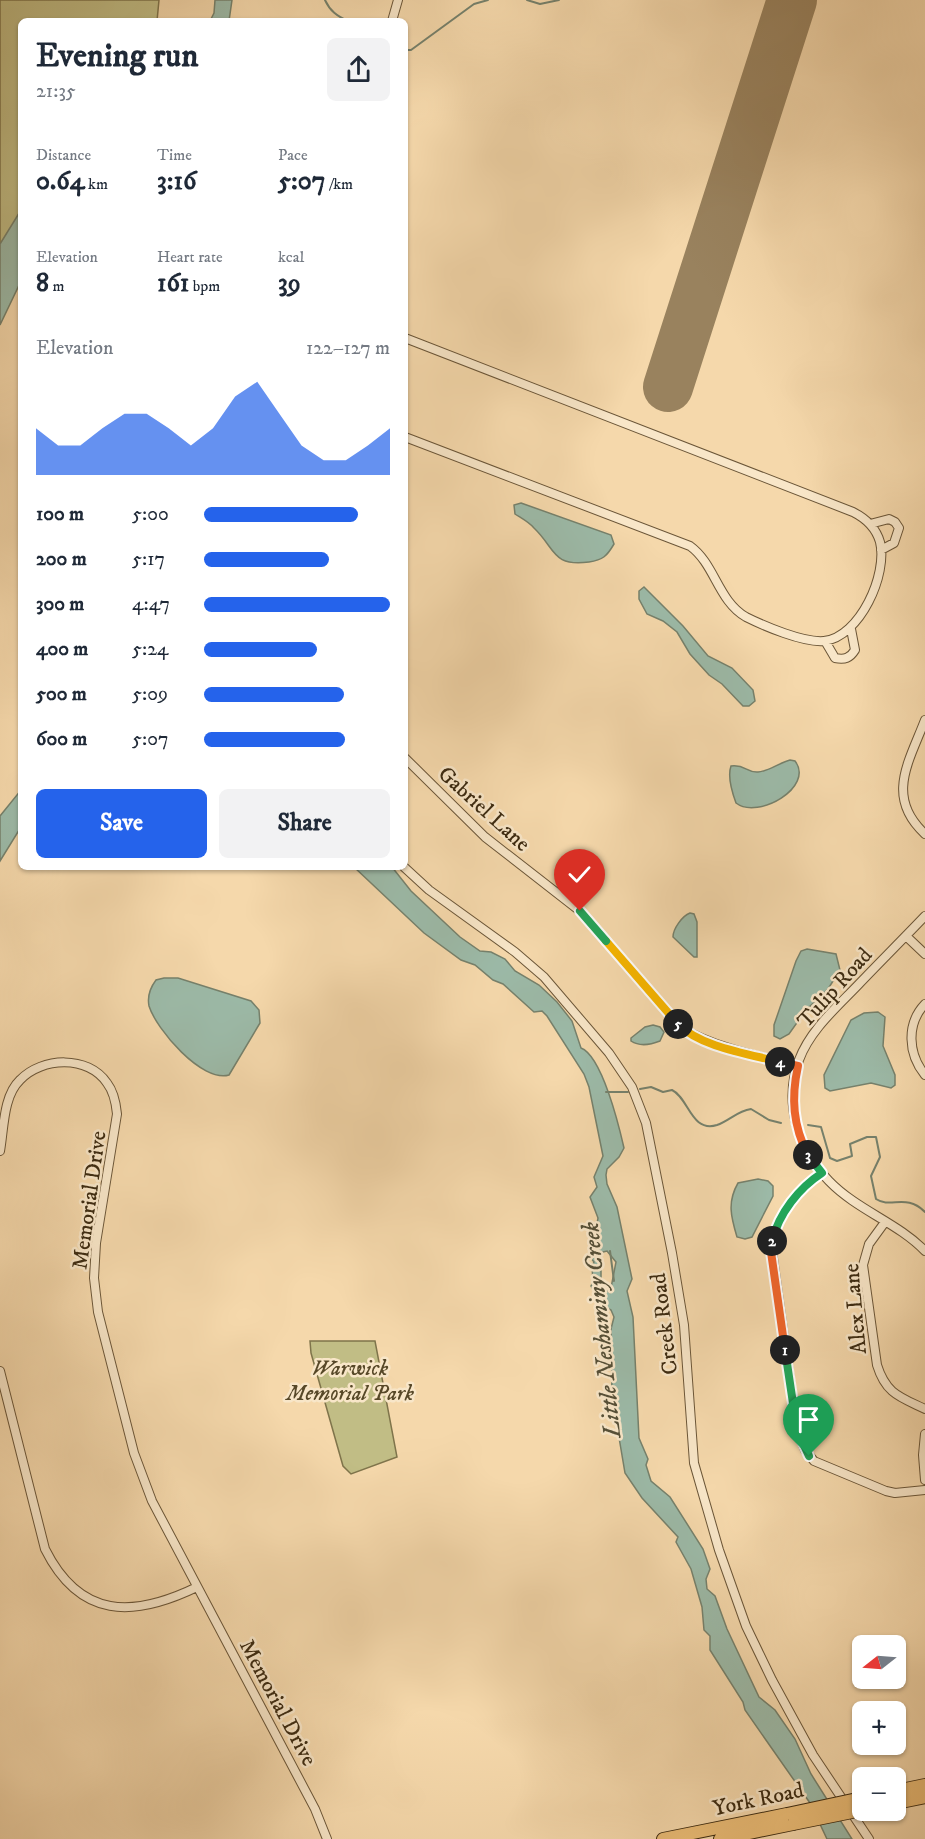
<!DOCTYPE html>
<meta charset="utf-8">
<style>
body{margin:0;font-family:"IM FELL DW Pica",serif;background:#f2f2f3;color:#1f2937;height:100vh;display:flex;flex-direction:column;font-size:22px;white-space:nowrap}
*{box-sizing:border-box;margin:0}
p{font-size:20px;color:#747a83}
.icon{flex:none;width:33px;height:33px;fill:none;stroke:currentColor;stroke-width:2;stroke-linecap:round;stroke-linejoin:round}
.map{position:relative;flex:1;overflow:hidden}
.panel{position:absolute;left:18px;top:18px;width:390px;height:852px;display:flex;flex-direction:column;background:#fff;border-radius:9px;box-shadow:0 2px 4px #0004}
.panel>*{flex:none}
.needle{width:39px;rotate:253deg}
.fabs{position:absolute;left:852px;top:1635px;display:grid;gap:12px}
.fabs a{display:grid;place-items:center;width:54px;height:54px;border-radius:9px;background:#fff;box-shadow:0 2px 4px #0004;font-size:30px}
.pin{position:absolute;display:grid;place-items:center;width:51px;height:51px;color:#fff;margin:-62px -26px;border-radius:50% 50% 50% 0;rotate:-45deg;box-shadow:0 0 6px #0007}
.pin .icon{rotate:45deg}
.km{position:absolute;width:30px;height:30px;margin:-15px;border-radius:50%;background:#222;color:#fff;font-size:16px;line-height:30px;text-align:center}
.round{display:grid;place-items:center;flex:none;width:63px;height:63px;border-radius:9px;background:#f2f2f3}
.overview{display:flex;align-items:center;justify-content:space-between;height:102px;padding:0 18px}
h1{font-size:33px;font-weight:700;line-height:45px}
.figures{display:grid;grid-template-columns:repeat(3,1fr);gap:9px;height:102px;padding:6px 18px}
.figures div{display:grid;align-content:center}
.figures b{font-size:26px;font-weight:700}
.figures small{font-size:16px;font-weight:400}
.figures p{font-size:16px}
.chart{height:168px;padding:12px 18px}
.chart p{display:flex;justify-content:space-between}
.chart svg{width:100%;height:108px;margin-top:6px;fill:#2563eb;opacity:.7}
.primary-button{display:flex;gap:12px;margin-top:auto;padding:12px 18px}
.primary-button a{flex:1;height:69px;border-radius:9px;background:#2563eb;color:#fff;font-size:24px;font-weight:700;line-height:69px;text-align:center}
.primary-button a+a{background:#f2f2f3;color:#1f2937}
ul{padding:0 18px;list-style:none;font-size:20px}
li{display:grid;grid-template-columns:96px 72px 1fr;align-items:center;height:45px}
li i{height:15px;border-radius:8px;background:#2563eb}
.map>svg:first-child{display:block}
.green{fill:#c1bd85;stroke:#7f744b;stroke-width:1.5}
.water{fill:#9cbaa8;stroke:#76816c;stroke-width:1.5;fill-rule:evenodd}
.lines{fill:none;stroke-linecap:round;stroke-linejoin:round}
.stream{stroke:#76816c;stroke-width:2}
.runway{stroke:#99825e;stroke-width:50}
.minor-casing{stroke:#6b5638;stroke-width:10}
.highway-casing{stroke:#3d2b11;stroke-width:14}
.minor{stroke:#f8e6c8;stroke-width:8}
.highway{stroke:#eabc76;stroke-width:12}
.highway-bridge-casing{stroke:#3d2b11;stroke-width:14;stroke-linecap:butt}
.highway-bridge{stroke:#eabc76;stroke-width:12}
.split-1-casing{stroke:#fff;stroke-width:12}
.split-2-casing{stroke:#fff;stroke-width:12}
.split-3-casing{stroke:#fff;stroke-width:12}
.split-4-casing{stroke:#fff;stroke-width:12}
.split-5-casing{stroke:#fff;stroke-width:12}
.split-6-casing{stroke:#fff;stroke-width:12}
.split-7-casing{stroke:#fff;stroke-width:12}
.split-1{stroke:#22a559;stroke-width:8}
.split-2{stroke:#f0652b;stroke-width:8}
.split-3{stroke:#22a559;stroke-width:8}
.split-4{stroke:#f0652b;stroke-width:8}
.split-5{stroke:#f5b400;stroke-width:8}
.split-6{stroke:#f5b400;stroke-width:8}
.split-7{stroke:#22a559;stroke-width:8}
.labels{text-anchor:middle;stroke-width:5;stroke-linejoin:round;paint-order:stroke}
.street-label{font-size:22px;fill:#3d2b11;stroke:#f8e6c8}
.park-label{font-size:22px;font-style:italic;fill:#574828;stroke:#f8e6c8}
.water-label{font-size:24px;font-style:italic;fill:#554f37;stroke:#f8e6c8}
</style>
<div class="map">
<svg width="925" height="1839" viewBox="0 0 925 1839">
<rect width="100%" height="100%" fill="#f5d8ab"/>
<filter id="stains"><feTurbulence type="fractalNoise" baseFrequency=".00333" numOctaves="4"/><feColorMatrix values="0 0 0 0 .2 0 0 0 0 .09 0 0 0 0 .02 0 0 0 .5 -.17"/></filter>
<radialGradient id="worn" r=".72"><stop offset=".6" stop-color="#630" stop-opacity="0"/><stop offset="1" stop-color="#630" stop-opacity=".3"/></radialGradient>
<path class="green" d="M0,0h159l-2,21h-136v205l-21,42z
M310,1341h65l22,116 -46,17 -8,-8 -32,-113z"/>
<path class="water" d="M215,0h17l-3,21h-19l4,-8z
M21,210v71l-21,44v-81z
M521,503l90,32 3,9c-7,12 -11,16 -25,18 -37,5 -33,-13 -55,-34 -5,-6 -13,-10 -19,-14l-1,-9z
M644,587l39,39 25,30 24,12 21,22 2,11 -6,5h-6l-21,-22 -13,-9 -19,-21 -13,-22 -14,-11 -16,-7 -8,-15v-8z
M790,760l5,1c20,26 -37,59 -59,42 -4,-11 -9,-26 -5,-37 14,-2 16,7 27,6 9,0 21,-9 32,-12z
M21,790v37l-21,34v-45z
M354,867h38l19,24 49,46 20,14 11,1 14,7 10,12 24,14 18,17 15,19 9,27c21,8 38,78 43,100l-5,9 -12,12 -1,6 1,9 10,23 15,72 -5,12 6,26 6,121 9,21 -2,6 5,16 19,16 33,52 7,20 -4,10 1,10 8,7 12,33 32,68 16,13 20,29 16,35 41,65h-25l-17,-36 -65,-93 -2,-8 -33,-52v-14l-6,-6 -2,-23 -11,-38 -15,-27 2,-5 -36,-39 -17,-25 -13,-77 -1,-67 3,-12 -3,-7 -10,-6 -10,-18 2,-4 -1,-16 2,-4 -3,-4 7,-40 -8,-21 7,-10 -3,-10 9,-21 -14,-69 -5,-13 -37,-58 -5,-5 -8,1 -31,-28 -10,-4 -18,-15 -14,-5 -37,-27zM607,1251l9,11 -6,31 -9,-7v-31l2,-3z
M690,913l4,1 3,8v35h-3l-21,-20c0,-8 9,-21 17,-24z
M807,949l29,5 4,16 -12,19 -22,21 -17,24 -9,5 -6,-3v-11l22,-64 5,-10z
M164,978h14l73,23 8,9 1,13 -31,52c-27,8 -73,-46 -80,-69 -2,-10 1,-18 7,-26z
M878,1012l7,5 -2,29 12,29v10l-4,3 -20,-5 -41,8 -5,-3 -1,-13 27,-55 13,-7z
M653,1025l7,2 4,5 -4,9c-10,4 -20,6 -29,0v-3l14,-11z
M758,1179l10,2 5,5v10l-21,41 -7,2 -8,-2c-6,-20 -10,-35 1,-54z"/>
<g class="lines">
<path class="stream" d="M325,0c5,11 12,16 23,21
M527,0l13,4 19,-4
M405,50h6l63,-46 14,-4
M640,1089l11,-2 12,5 9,-2c17,8 19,43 45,35 12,-4 20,-14 34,-16l18,11 12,3
M606,1092h22
M808,1125l13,2 9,31 7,3 15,-5 -2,-12 17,-7h9l4,20 -9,19 5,23c15,10 30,-6 49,13
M610,1251l4,30"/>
<path class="runway" d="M668,387l124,-387"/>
<g class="minor-casing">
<path id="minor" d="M392,21l6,-21
M405,338l448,174c12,6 23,16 27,30 8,32 -20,95 -56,99 -20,2 -60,-15 -78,-24 -28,-16 -31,-53 -56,-71l-285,-109
M870,524l19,-5 6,3 4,6 -5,15 -13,7
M825,641l10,17c10,2 15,0 20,-8l-4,-21
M925,720c-16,42 -40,77 0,114
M405,758l80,79 95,74 101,117c36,20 76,28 116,38
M404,867l25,23 86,62 29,25 65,76 23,34 14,36 26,130 12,72 10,138 25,87 27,76 26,54 41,75 56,84
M925,916c-22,23 -45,46 -67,69 -21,22 -48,45 -59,75 -16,43 -1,89 30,121 28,29 69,42 96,70
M906,936l19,18
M925,1004c-19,20 -17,50 0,71
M0,1151c4,-22 3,-55 20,-71 22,-23 68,-25 87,3 7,9 9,20 10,31l-21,129 -2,35 4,34 36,141 18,48 163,308 12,30
M822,1173c-24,16 -44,42 -51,71l26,186 8,20 9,11 72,30 9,2 30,-3
M885,1222l-16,22 -6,21 14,100c9,29 23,32 48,44
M0,1371l45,178c35,70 88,69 152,38
M925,1434l-2,21 2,25"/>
</g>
<g class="highway-casing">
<path id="highway" d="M896,1791l29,-6
M896,1803l29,-6
M663,1839l124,-25
M720,1839l73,-15"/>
</g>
<use href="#minor" class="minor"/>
<use href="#highway" class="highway"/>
<g class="highway-bridge-casing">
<path id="highway-bridge" d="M787,1814l70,-15
M793,1824l69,-14"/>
</g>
<use href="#highway-bridge" class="highway-bridge"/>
</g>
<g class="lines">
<g class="split-1-casing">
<path id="split-1" d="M785,1350l12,80 12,26"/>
</g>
<g class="split-2-casing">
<path id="split-2" d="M772,1241l-1,11 14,98"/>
</g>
<g class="split-3-casing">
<path id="split-3" d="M772,1241c7,-28 27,-53 50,-68l-14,-18"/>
</g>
<g class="split-4-casing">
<path id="split-4" d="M780,1062l18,4c-7,32 -5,60 10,89"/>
</g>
<g class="split-5-casing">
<path id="split-5" d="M678,1024c22,23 71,30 102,38"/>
</g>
<g class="split-6-casing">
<path id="split-6" d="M606,941l72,83"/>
</g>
<g class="split-7-casing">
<path id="split-7" d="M580,911l26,30"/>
</g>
<use href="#split-1" class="split-1"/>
<use href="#split-2" class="split-2"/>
<use href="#split-3" class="split-3"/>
<use href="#split-4" class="split-4"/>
<use href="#split-5" class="split-5"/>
<use href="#split-6" class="split-6"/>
<use href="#split-7" class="split-7"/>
</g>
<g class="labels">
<g class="street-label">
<text transform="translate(485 808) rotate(42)" y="8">Gabriel Lane</text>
<text transform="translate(834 987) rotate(-48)" y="8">Tulip Road</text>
<text transform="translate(88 1200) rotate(-82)" y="8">Memorial Drive</text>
<text transform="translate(854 1309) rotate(-95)" y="8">Alex Lane</text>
<text transform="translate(663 1324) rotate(-97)" y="8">Creek Road</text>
<text transform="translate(279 1702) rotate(62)" y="8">Memorial Drive</text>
<text transform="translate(758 1798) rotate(-12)" y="8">York Road</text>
</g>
<g class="park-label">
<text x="350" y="1375">Warwick<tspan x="350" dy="25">Memorial Park</tspan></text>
</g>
<g class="water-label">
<text transform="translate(601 1330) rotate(-96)" y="8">Little Neshaminy Creek</text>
</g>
</g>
<rect width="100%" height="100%" filter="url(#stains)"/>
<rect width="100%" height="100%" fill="url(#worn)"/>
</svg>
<div class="fabs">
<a><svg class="needle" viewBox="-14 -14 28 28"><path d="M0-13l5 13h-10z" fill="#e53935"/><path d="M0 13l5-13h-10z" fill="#747a83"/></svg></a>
<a>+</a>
<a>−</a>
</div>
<div class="pin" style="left:809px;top:1456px;background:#1e9e55"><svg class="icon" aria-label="arrive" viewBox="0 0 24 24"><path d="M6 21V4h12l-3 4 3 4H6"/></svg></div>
<div class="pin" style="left:580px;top:911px;background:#d93025"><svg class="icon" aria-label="check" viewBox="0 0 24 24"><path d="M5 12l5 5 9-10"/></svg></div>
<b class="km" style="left:785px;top:1350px">1</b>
<b class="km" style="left:772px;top:1241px">2</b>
<b class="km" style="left:808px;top:1155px">3</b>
<b class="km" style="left:780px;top:1062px">4</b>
<b class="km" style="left:678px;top:1024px">5</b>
<section class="panel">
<div class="overview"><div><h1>Evening run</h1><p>21:35</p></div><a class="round"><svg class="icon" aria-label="share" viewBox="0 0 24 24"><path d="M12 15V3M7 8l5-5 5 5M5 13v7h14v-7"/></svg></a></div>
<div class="figures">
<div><p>Distance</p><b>0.64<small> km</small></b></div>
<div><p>Time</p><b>3:16</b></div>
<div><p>Pace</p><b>5:07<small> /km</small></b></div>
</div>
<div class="figures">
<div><p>Elevation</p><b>8<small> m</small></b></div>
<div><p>Heart rate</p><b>161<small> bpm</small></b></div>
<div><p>kcal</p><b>39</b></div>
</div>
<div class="chart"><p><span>Elevation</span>122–127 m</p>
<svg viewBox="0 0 160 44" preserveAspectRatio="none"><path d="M0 44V25L10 32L20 32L30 25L40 19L50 19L60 25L70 32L80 25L90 12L100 6L110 19L120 32L130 38L140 38L150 32L160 25V44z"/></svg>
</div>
<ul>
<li><b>100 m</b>5:00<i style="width:83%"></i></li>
<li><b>200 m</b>5:17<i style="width:67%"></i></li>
<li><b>300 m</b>4:47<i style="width:100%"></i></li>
<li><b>400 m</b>5:24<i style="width:61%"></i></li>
<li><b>500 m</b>5:09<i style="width:75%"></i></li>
<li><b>600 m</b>5:07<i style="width:76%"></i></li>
</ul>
<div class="primary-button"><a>Save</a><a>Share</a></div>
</section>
</div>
